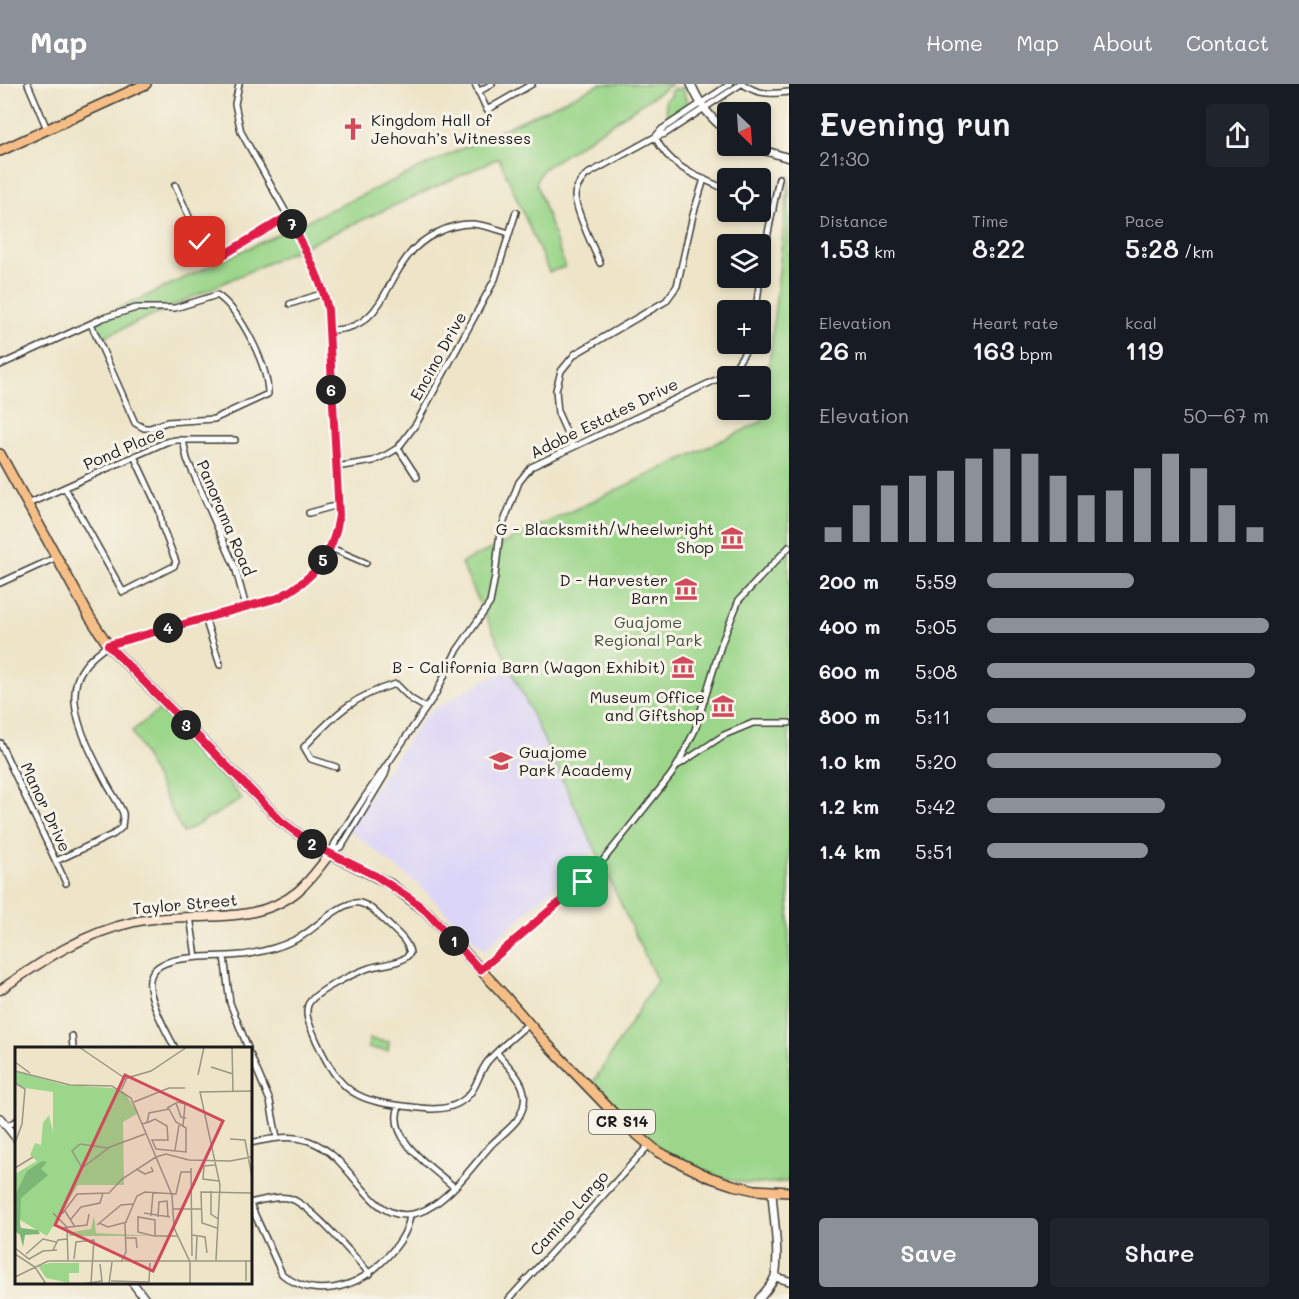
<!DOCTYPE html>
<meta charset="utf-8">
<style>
body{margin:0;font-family:Mali,sans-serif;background:#20242c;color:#f1f3f6;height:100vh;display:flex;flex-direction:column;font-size:22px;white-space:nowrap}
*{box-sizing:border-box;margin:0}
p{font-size:20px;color:#9ea1a6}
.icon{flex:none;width:33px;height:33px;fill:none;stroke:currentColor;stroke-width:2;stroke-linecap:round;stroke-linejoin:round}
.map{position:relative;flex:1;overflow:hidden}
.drawer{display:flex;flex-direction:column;background:#171b24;width:510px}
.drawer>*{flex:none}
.needle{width:39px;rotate:155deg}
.buttons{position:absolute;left:717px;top:18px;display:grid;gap:12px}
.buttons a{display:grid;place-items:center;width:54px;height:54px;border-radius:6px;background:#171b24;box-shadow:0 3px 9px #0003;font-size:30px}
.pin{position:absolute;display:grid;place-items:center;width:51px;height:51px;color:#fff;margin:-26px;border-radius:12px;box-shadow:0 3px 9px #0006}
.km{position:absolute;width:30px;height:30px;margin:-15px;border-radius:50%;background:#222;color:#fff;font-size:16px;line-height:30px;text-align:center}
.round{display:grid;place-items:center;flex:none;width:63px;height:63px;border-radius:6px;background:#20242c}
.head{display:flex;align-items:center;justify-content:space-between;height:102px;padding:0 30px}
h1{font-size:33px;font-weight:600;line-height:45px}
.stats{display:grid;grid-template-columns:repeat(3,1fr);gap:9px;height:102px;padding:6px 30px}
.stats div{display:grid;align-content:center}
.stats b{font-size:26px;font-weight:600}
.stats small{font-size:16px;font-weight:400}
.stats p{font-size:16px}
.chart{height:168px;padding:12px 30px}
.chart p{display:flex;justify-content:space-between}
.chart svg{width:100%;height:108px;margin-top:6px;stroke:#8c9099;stroke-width:6}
.button{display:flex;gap:12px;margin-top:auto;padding:12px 30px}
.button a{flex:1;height:69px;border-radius:6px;background:#8c9099;color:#fff;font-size:24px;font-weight:600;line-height:69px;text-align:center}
.button a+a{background:#20242c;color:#f1f3f6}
ul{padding:0 30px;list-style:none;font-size:20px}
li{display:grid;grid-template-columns:96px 72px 1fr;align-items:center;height:45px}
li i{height:15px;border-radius:8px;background:#8c9099}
header{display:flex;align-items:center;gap:36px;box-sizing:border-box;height:84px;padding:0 30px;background:#8c9099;color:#fff}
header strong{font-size:28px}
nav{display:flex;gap:33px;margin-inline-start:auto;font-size:21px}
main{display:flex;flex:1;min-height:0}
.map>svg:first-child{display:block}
.built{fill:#dbd6f7}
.green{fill:#9bd68a;stroke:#5c7953;stroke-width:1.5}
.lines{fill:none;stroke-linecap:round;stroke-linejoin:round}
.minor-casing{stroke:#3c3a36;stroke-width:8}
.tertiary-casing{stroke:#3c3a36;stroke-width:10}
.secondary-casing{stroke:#3c3a36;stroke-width:11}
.primary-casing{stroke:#3c3a36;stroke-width:12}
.minor{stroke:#fff;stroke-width:5}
.tertiary{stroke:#fff;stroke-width:7}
.secondary{stroke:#fbe5cf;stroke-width:8}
.primary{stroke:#f6be87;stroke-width:9}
.route-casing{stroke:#fff;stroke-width:12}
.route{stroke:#e11d48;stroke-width:8}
.labels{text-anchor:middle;stroke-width:6;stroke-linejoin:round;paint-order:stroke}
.shield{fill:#f7f3e8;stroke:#5e5c59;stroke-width:1.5}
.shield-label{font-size:15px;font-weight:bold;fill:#1c1c1c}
.poi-label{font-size:16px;fill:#1c1c1c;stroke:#f7f3e8;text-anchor:end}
.street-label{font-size:16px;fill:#1c1c1c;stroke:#f7f3e8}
.park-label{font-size:16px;fill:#42543d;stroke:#f7f3e8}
.inset-road{fill:none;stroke:#9a9584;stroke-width:1.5}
.view{fill:#d1495b;fill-opacity:0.15;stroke:#d1495b;stroke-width:3}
.inset-edge{fill:none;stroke:#1c1c1c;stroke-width:3}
</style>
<header>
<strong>Map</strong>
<nav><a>Home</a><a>Map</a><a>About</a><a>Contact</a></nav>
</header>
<main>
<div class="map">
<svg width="789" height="1215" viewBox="0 0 789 1215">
<rect width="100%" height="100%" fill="#f7f3e8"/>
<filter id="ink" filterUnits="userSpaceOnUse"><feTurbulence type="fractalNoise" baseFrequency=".0167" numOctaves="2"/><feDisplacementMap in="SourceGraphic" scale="12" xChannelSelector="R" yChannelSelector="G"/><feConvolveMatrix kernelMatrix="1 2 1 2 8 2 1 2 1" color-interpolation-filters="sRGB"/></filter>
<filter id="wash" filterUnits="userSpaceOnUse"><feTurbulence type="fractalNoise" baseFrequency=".008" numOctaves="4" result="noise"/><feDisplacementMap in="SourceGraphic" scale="24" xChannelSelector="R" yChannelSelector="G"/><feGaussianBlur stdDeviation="1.35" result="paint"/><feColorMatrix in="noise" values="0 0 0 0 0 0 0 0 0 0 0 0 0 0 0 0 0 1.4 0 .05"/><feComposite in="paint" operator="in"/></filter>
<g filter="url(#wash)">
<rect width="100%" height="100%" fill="#eee5c9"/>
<path class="built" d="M518,579l108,159 -141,128 -23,-21 -42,-43 -73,-58 79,-114 44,-26z"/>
<path class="green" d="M600,0h72l-129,85 -7,13 29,85 -16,5 -50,-114 -399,181 -8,-18z
M683,3c0,9 8,16 1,24l-8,1 -8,9 -3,-21 7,-5 -2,-3 4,-4 2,2z
M789,91v1006c-13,2 -28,4 -41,2 -37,-5 -75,-23 -104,-45 -19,-15 -36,-35 -53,-52l66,-105 -196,-418 302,-142z
M163,623l79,92 -59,34 -51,-102z
M369,955l20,3 -1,9 -20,-3z"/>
</g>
<g filter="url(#ink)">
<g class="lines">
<g class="minor-casing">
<path id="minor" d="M28,0l19,45
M475,0l12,26 45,-26
M743,0c15,11 28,10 46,8
M478,8l14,-8
M656,52l6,-7 68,-45
M655,53c15,31 43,40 73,53
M175,101l25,57c7,8 14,13 25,11 11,-2 51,-30 63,-37
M760,121l13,5
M600,179c-7,-16 -24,-51 -25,-67 0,-8 6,-15 11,-21l69,-38 10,-3 76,-50
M760,189l19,-95
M290,220l34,-11
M756,226l4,-32
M328,246c52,1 54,-41 80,-74 13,-18 42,-33 65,-32 12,1 24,5 36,9
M0,281l103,-47 33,-10h39l42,-13c24,16 51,71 51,99l-54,25 -47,3 -17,6h-6l-9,-5 -44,-99
M183,356l4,19 48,108 11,40
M573,363l-15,-34 -2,-23 5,-19 14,-17 91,-53 11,-15 16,-71 11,-36
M398,364l19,29
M336,383l37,-6 15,-7 10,-6 18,-24 79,-145 21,-67
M65,404l58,104 51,-26 2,-4 -14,-36 -2,-14 -26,-56
M28,420l138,-62 10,-2h59
M309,429l29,-8
M331,464l35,15
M0,499l57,-26
M205,534l15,47
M0,659l66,140
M680,680l44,-29 29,-12h36
M336,683l-25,-8 -7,-12c31,-32 48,-51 92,-63l15,15 15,9
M331,769l4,-10 29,-45 71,-103 21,-43 34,-49 5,-27 5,-44 19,-50 12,-15 189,-89 16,-12 14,-22
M331,769l11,-7 43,-71 2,-7
M56,777l58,-27 8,-7c0,-4 2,-11 1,-14 -3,-8 -12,-21 -16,-29 -16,-31 -48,-84 -23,-117 6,-9 15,-15 24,-22l170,-47c36,-18 55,-42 61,-83l-11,-205 -6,-25 -34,-69 -47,-84 -6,-28 4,-20
M190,832l6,41
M224,872l6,47 18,45
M480,886l113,-97 78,-98 7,-11 17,-34 27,-88 17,-42 50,-53
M72,952l1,12
M175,964c-8,-15 -31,-55 -24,-72 8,-24 69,-18 90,-21 7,0 15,-3 22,-4 13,-3 27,-8 39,-15 15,-9 40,-36 58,-33 12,3 20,14 29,22 8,8 19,16 21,28 -7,11 -29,11 -41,15 -14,5 -56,24 -61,37 -4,12 4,24 8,35 25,54 39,61 96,67 16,2 30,4 45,-3 21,-11 19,-28 31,-43 12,-14 27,-25 40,-37
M250,970l20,47 7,37
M399,1022c-13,33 34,62 55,81
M7,1042l9,-5
M250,1059c20,-4 39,-9 59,-2 32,11 46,45 70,64 44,35 87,-32 112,-60 8,-8 19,-16 26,-25 19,-29 -2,-46 -20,-67
M250,1119c12,-3 26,-7 38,-5 20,3 66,59 82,76
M250,1120l32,70c30,25 72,16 100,-12 13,-13 26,-28 28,-47
M509,1215l140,-154"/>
</g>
<g class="tertiary-casing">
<path id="tertiary" d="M691,0c9,21 19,34 37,48
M750,62l39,12
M0,1034l16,20
M775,1193l14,4
M132,1198l13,17
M759,1215c6,-7 13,-14 16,-23 5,-21 -2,-62 -3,-84"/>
</g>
<g class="secondary-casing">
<path id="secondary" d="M0,906c42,-29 83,-57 134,-68 53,-12 119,7 164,-31 13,-11 21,-24 33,-38"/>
</g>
<g class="primary-casing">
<path id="primary" d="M0,67l146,-67
M0,370l89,162 19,29 174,177 33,24 75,38 37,28 77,83 40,46 78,81 36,30 51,25 24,8 22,5 34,2"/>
</g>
<use href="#minor" class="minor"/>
<use href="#tertiary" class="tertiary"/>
<use href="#secondary" class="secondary"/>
<use href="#primary" class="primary"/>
</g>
</g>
<g class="lines" filter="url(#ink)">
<g class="route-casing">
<path id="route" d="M200,158c8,9 13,11 25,12l63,-38c15,30 33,61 40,94l11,206c-6,40 -25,63 -61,82l-170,47 174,177 33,24 61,30 34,22 17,14 53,58 103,-88"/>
</g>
<use href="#route" class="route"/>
</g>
<defs>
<g id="church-bare" transform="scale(1.8)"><path d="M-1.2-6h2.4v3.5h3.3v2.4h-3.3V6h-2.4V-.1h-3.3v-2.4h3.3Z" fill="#d1495b" stroke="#f7f3e8" stroke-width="2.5" paint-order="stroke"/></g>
<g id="museum-bare" transform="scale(1.8)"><path d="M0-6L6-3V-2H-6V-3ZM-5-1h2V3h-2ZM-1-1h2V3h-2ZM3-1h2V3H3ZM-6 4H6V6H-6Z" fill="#d1495b" stroke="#f7f3e8" stroke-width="2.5" paint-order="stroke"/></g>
<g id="school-bare" transform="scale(1.8)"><path d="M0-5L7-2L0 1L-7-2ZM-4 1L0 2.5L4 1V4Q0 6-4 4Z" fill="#d1495b" stroke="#f7f3e8" stroke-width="2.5" paint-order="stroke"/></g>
</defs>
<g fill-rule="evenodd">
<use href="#church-bare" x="353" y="45"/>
<use href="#museum-bare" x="732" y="454"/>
<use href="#museum-bare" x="686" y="505"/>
<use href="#museum-bare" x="683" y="583"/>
<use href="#museum-bare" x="723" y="622"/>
<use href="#school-bare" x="501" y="677"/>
</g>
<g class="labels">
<rect class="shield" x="589" y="1026" width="66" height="24" rx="4.5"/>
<g class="shield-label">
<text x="622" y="1043">CR S14</text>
</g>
<g class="poi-label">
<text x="371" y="42" text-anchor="start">Kingdom Hall of<tspan x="371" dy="18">Jehovah’s Witnesses</tspan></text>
<text x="714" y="451">G - Blacksmith/Wheelwright<tspan x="714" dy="18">Shop</tspan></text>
<text x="668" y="502">D - Harvester<tspan x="668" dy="18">Barn</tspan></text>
<text x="665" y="589">B - California Barn (Wagon Exhibit)</text>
<text x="705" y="619">Museum Office<tspan x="705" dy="18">and Giftshop</tspan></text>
<text x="519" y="674" text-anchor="start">Guajome<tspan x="519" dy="18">Park Academy</tspan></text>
</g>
<g class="street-label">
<text transform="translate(438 272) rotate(-61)" y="6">Encino Drive</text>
<text transform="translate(604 334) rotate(-26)" y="6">Adobe Estates Drive</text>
<text transform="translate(124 364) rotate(-23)" y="6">Pond Place</text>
<text transform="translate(226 434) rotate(67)" y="6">Panorama Road</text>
<text transform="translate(46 723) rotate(65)" y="6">Manor Drive</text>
<text transform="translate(185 820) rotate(-5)" y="6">Taylor Street</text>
<text transform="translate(569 1129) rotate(-48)" y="6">Camino Largo</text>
</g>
<g class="park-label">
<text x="648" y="544">Guajome<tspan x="648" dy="18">Regional Park</tspan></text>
</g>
</g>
<g transform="translate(15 963)">
<rect width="237" height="237" fill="#eee5c9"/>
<path d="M0,24l49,14 48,3 12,4 14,21 -15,9 1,63h-46l-31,51 -32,-19v-43l22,-13 -7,-6 5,-12 6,2 2,-22 6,-8 4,17v-40l-28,-4 -10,-5zM79,169l2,17 59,3h-86v-8l2,4 20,-3zM35,216h29v10h-10v10l-23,-5 -8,-12z" fill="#9bd68a"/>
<path d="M27,114l5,1 -6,7 7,6 -27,23 -1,26 1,4 17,2 2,4 -15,1 -2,12 -3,-12 -5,-4v-36l12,-24z" fill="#7cb776"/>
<path class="inset-road" d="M64,0l47,32M217,0l1,44M0,15l15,11M196,20l22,7M0,24l55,14 42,1 19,12 41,97 2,33 16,34v22M183,28l6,-28M0,36l10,6 -3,35 -7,19M106,43l6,-12 24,-7 36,-24M119,55l35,-14h16M161,56l5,14 5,1M152,61l11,-6 7,2 -2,22M127,77l7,-2 6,-3 12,7 1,14h-16l4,9 30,3v-24l-10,-6 -7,-13 -20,4 -2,10M215,92l15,1 7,37M93,101l-28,-4 -8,7 10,17 28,-21 35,-13M160,103l4,-25M141,110l10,-3 23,6 41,1 22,-4M200,118l-11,1 -1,13 16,2M0,121l18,-11M176,121l1,88M121,122l9,5 8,-3 -2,-4M196,144v23l7,5M158,162h28M50,164l10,16M38,166l14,14 1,34M129,166l26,4M47,167l15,-20 32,-1 13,-14 34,-22M136,169l2,-24M143,170l1,-15 8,-1 1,16M56,172l10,-12 19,-4 3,-10M84,176l9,4 19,-5M82,178l24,-20 12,-1M46,181l26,-3 2,-11M202,181l-15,-5 -1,-31 51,1M177,188l13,2 2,16M140,189v-16l-17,-3v15l16,4h23M110,191h11l1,10M0,201l14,11 14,-8 14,-1M38,203l5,-10 9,-1M0,207l20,13 11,17M11,207l17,-15 13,3M59,212l2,-17 18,-2 -3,43M181,213l1,-25M201,213l4,-75 -20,-93 52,-1M231,213v21M106,215l5,-10 -1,-28 12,-28 8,-4 31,2 5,-22h10M0,230l33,-16h204M96,234l38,1 1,-19M66,237l21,-3 -2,-17M94,237l3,-22"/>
<path class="view" d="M110,28l98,46 -70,150 -98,-46z"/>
<rect width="237" height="237" class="inset-edge"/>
</g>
</svg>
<div class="buttons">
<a><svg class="needle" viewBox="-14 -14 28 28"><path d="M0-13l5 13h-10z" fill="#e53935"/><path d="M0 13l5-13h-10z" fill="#9ea1a6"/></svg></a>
<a><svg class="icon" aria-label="locate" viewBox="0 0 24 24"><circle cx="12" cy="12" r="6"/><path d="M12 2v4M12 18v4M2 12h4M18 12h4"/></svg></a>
<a><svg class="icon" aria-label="layers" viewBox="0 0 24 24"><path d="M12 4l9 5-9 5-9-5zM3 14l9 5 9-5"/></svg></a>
<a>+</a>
<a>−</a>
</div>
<div class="pin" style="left:583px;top:798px;background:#1e9e55"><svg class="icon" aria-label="arrive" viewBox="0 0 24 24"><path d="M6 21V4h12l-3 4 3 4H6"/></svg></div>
<div class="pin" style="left:200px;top:158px;background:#d93025"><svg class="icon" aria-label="check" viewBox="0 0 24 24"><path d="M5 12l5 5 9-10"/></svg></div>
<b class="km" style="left:454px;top:857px">1</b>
<b class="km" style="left:312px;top:760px">2</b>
<b class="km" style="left:186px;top:641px">3</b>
<b class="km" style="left:168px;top:544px">4</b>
<b class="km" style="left:323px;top:476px">5</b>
<b class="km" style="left:331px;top:306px">6</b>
<b class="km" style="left:292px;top:140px">7</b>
</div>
<section class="drawer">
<div class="head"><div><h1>Evening run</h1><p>21:30</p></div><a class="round"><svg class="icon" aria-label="share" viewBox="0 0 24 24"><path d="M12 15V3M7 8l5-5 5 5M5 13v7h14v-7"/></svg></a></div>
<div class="stats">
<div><p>Distance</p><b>1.53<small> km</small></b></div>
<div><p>Time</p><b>8:22</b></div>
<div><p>Pace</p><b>5:28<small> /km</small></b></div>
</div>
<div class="stats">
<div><p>Elevation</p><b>26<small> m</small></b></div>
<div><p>Heart rate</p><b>163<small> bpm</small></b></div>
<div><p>kcal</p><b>119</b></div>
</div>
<div class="chart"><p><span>Elevation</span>50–67 m</p>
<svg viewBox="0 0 160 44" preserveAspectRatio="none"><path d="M5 44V38M15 44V29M25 44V21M35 44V17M45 44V15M55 44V10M65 44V6M75 44V8M85 44V17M95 44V25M105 44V23M115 44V14M125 44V8M135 44V14M145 44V29M155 44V38"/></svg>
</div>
<ul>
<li><b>200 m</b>5:59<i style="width:52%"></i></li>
<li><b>400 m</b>5:05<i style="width:100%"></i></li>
<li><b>600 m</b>5:08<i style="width:95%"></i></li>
<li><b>800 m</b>5:11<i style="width:92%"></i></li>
<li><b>1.0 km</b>5:20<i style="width:83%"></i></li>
<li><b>1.2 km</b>5:42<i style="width:63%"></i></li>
<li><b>1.4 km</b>5:51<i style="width:57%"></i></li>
</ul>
<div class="button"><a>Save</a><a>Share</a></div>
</section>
</main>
